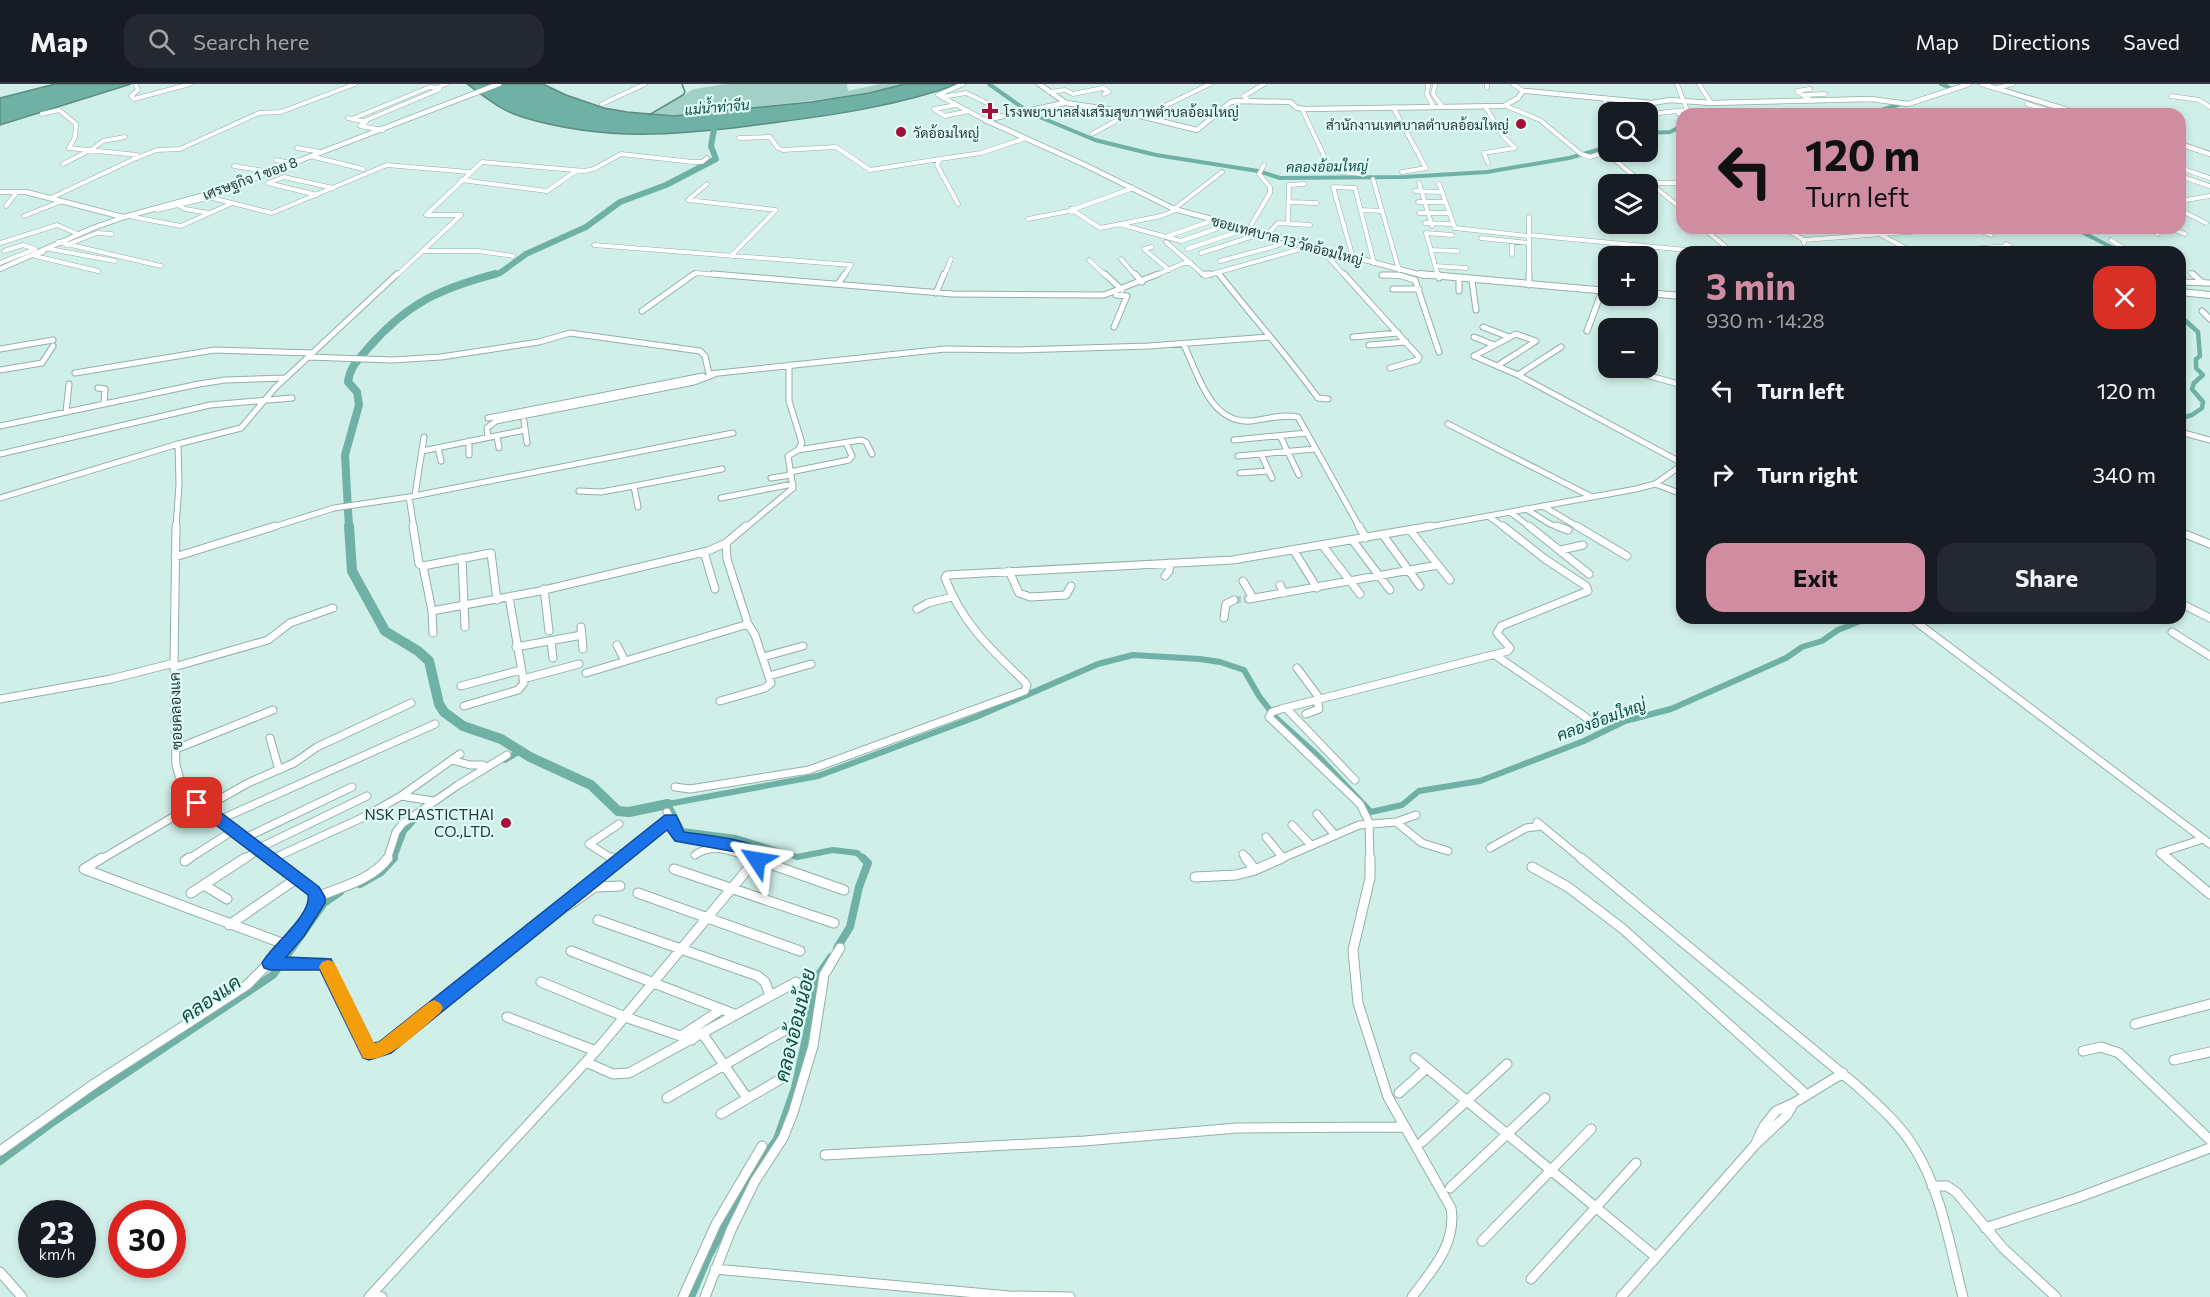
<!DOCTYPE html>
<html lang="en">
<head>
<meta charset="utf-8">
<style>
	body { margin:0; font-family:Commissioner,Sarabun,sans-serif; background:#242831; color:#f1f3f6; height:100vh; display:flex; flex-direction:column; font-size:22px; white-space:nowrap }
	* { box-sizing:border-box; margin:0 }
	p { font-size:20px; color:#9ea1a6 }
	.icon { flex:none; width:33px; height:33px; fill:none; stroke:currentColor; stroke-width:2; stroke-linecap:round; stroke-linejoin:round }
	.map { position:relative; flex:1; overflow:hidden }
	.details { position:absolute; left:1676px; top:162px; width:510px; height:378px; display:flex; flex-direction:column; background:#171b24; border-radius:18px; box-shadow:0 3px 9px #0003 }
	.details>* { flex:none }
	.guide { position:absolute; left:1676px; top:24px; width:510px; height:126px; border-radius:18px; box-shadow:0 3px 9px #0003; background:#d08ca1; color:#111; overflow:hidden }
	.controls { position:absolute; left:1598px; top:18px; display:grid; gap:12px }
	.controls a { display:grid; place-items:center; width:60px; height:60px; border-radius:12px; background:#171b24; box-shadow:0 3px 9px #0003; font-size:30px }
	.speed { position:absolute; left:18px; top:1116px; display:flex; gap:12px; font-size:30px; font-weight:700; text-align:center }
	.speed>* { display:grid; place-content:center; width:78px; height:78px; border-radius:50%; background:#171b24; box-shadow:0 3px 9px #0003; line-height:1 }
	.speed small { font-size:15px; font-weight:400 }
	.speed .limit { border:9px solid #d22; background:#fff; color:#111 }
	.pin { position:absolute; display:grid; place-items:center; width:51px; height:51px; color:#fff; margin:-26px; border-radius:12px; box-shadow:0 3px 9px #0006 }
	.me { position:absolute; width:66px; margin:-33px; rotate:303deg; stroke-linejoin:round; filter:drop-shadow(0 0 4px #0008) }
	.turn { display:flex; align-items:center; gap:21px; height:126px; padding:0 30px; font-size:27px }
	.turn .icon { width:78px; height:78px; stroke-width:2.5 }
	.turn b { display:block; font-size:42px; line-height:51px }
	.round { display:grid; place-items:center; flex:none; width:63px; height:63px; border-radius:18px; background:#242831 }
	.overview { display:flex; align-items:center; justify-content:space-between; height:102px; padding:0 30px }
	h1 { font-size:36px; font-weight:700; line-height:45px; color:#d08ca1 }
	.action { display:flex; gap:12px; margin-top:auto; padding:12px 30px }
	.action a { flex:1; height:69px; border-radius:18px; background:#d08ca1; color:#111; font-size:24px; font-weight:700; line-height:69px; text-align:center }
	.action a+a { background:#242831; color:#f1f3f6 }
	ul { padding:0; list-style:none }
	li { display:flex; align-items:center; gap:18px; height:84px; padding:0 30px }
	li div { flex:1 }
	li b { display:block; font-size:22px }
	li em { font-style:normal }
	header { display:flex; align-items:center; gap:36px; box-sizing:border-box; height:84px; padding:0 30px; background:#171b24; border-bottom:2px solid #363941 }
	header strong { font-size:28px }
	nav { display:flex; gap:33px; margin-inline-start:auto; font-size:21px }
	.search { width:420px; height:54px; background:#242831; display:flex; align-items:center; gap:15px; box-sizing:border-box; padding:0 21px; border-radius:18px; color:#9ea1a6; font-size:22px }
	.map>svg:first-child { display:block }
</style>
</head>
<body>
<header>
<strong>Map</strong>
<div class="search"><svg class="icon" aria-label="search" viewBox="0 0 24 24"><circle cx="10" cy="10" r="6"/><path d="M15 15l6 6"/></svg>Search here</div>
<nav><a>Map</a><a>Directions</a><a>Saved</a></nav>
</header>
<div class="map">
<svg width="2210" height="1213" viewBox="0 0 2210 1213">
	<rect width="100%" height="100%" fill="#d0efe8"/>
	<path fill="#a2d0c6" d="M725 0H847L848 7 880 0H905C861 12 816 16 772 21 732 26 691 36 651 31L694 5Z"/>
	<path fill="#6fb1a5" stroke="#5b8d83" stroke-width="1.5" d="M55 0H131L0 41V14Z
		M467 0H543L566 11 604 24 627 28 674 32 811 18 869 9 905 0H958C900 21 840 30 779 38 689 50 611 60 522 33 500 26 485 13 467 0Z"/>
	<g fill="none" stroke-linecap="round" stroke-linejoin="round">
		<path stroke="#5b8d83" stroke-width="1.5" d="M649 31 683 11 685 8 682 0"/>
		<path stroke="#6fb1a5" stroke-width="4" d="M989 0 1030 29 1095 56 1156 71 1258 87 1280 94 1404 93 1487 88 1569 74 1608 63
			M1941 0 1950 4
			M1868 30 1901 20
			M1647 49 1670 48 1682 42
			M2074 144 2121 168"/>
		<path stroke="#6fb1a5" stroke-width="4.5" d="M2180 232 2198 248 2200 272 2196 275V284L2203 291 2194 299 2192 305 2203 318 2202 324 2192 331 2181 334 2180 339
			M2180 340 2184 348 2180 356"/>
		<path stroke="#6fb1a5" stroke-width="6" d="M505 676 520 667
			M393 776 404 747 416 734
			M865 776 857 769 833 766 797 773 736 754 682 747 668 720 818 692 976 633 1098 580 1133 571 1200 575 1220 578 1244 586 1259 612 1276 634 1317 671 1371 728 1402 721 1419 707 1480 697 1584 657 1625 637 1671 625 1786 574 1802 563 1822 557 1838 546 1868 534"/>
		<path stroke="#6fb1a5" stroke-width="8" d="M360 800 381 788 394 774
			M837 864 850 843 859 803 868 779 863 774
			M0 1077 53 1038 273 891 324 819 340 808
			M691 1213 709 1171 754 1087 777 1055 795 1004 820 889 831 873"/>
		<path stroke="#6fb1a5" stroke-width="6" d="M489 192 500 189 526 170 586 143 620 118 666 101 716 75 711 62 715 40"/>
		<path stroke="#6fb1a5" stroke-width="8" d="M349 444 345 371 359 321 357 308 348 298C350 282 359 275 369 263 408 219 439 205 495 190"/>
		<path stroke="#6fb1a5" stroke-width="10" d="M349 442 352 487 385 547 418 567 429 577 439 620 444 628 463 642 501 655 530 673 591 701 618 727 629 728 668 720"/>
		<path stroke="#afcac4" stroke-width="7" stroke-dasharray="7 3" stroke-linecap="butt" d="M1234 516 1249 515"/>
		<g stroke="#92b0a9" stroke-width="5">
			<path id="minor-far3" d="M963 0 938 11 985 36
				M1428 0 1427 10 1433 22
				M1487 0V4
				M1513 0 1523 7
				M1677 0 1687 26 1677 27 1682 33
				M1699 0 1711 19
				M136 1 138 6 131 12 134 15 190 0
				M1435 1 1433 10 1442 22
				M1997 4 2013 0
				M1810 5 1797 7 1812 17
				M1049 8 1065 6 1073 10 1103 4 1109 8 1104 10
				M1804 11 1825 10
				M2171 12 2199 16 2210 23
				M942 13 966 9 987 19
				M1605 15 1608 44
				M1249 17 1244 12 1264 0
				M602 20 645 0
				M2027 20 2060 30
				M1485 22 1503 52 1515 64 1484 69 1488 79
				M1506 22 1540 36 1581 70 1590 73 1606 68 1642 99H1682
				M1393 23 1426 84 1402 88
				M934 25 945 32 969 27
				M934 25 956 21
				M1302 25 1331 87 1362 90
				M1636 28 1634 23 1652 19
				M42 30 59 26 76 40 75 53 69 64 137 71 132 76 51 114
				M1650 30 1677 27
				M1142 33 1210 0
				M348 34 366 38 360 42 383 46
				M352 35 430 3 436 4
				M364 37 440 5 436 4 446 0
				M1092 50 1130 29
				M739 54 770 53 778 64 783 66 836 63 870 86 940 75
				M297 64 321 68
				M91 66 103 57 125 53
				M310 72 363 85
				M134 75 157 66 180 65 259 29 281 28 355 0
				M276 76 291 79
				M63 80 90 66
				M234 82 271 88
				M2180 84 2210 94
				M2180 92 2210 102
				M1373 95 1399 186
				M461 96 547 107 576 87
				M1419 99 1432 142
				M707 100 688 116 776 126 731 172
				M1439 100 1455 144 1529 152
				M1651 100 1682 125
				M1415 107 1442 108
				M317 111 268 99 284 93 333 104
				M204 112 272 129 387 81 469 88
				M2180 117 2210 112
				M1288 118 1317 119
				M1418 118H1445
				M958 120 937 81 940 75 981 69 1023 55
				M178 121 185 125 209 129
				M6 122 17 108
				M1071 125 1100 144 1161 132 1176 126
				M1174 125 1222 88
				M157 126 207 114
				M1362 126 1381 127
				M2180 126 2206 139
				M1419 129H1450
				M426 131 482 78 585 87 594 85 621 70 693 78H702L707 74
				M24 132 62 117
				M133 133 181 142 230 120
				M1529 133V192
				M1028 135 1069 127 1133 104
				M1288 139 1289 101 1305 100
				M1425 139 1453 140
				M1119 140 1181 157 1230 140
				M1703 144 1732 168
				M1784 144 1804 156V159
				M1872 144 1883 151
				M1974 144 1991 151
				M2018 144 2022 146
				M2035 144 2042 146
				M2063 144 2066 145
				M2149 144 2158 150
				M2169 144 2185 150
				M1248 146 1270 109V103L1259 90 1264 81
				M1267 151 1278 139 1310 141
				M1529 151 1708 168
				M1881 151 1913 168
				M1168 152 1214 136
				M1481 154 1529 159
				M1804 156 1960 144
				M2111 156 2129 168
				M1512 157V170
				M58 158 161 182
				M1166 158 1205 192
				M0 159 57 141 78 150
				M2006 160 2019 168
				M66 161 97 149 112 150
				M594 161 851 181 844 192
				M1152 163 1144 165 1169 186
				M50 165 115 177
				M1187 165 1246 145
				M1321 165 1345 192
				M1431 166 1458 167
				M4 167 23 161 35 165
				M424 167H478L513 172
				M43 168 35 172 98 187
				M1926 168 2010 162
				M1201 169 1263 149
				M1353 174 1333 103 1355 104 1374 179
				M1121 175 1136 192
				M1089 176 1106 192
				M1220 177 1276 162 1289 156
				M0 179 35 165
				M1436 182 1466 184
				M1218 189 1220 192
				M2191 189 2194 192
				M1382 191 1401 192
				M396 192 461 131H426
				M692 192 696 189 731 192
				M944 192 951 175
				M1154 192 1184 179H1191
				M1205 192 1311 162
				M1438 192 1426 149 1452 151"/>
		</g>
		<g stroke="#92b0a9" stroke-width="7">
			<path id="minor-far2" d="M713 190 953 210 1104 211 1158 190
				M1105 190 1122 206
				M1135 190 1142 198
				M1203 190H1211
				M1219 190C1252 232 1287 271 1318 314L1328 315
				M1344 190 1419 273 1418 276 1390 284
				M1438 190 1439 194
				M1529 190V201
				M2193 190 2203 199
				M1382 191H1398L1415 196 1439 268
				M1603 192 1608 193
				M1459 196V207
				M1472 197 1476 226
				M2180 198 2210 199
				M838 200 845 190
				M1393 205H1419
				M936 209 944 190
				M642 227 694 190
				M2202 227 2210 235
				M1114 243 1127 212 1116 211
				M1483 243 1509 253
				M1587 247 1602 207
				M1353 253 1398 249
				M1474 253 1494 261
				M1184 261C1198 290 1210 340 1251 337 1267 335 1282 330 1298 333L1360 444
				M1369 261 1406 258
				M0 265 53 256
				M1474 272 1518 291 1682 379
				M1474 272 1516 250 1536 257 1497 282
				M308 273 392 276 441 273 539 258 570 249 700 267 705 272 709 290 945 265 1018 266 1149 262 1269 253
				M1621 284 1682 301
				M0 286 42 279 53 262
				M75 289 214 266 312 269
				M1518 291 1561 263
				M98 304 105 305 104 320
				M66 328 69 300
				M488 334 703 292
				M524 337 527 359
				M1448 340 1592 413
				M0 342 199 300 225 296 285 294
				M2180 348 2210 356
				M497 352 499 364
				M1280 352 1299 391
				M488 353 487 344 496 337 694 298 713 291
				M1234 356 1307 349
				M469 357V371
				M438 364 441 377
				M798 366 861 356 866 358 872 370
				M422 367 525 346
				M0 370 210 321 292 314
				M1261 370 1272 394
				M1238 372 1315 365
				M790 388 849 376 852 372 847 361
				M1240 389 1269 387
				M771 394 791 391
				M1655 400 1682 410
				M579 407 601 408 634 402
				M415 411 424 353
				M409 413 414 444
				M0 414 178 360 241 344 275 304 397 190
				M721 414 793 400
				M1543 422 1580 444
				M638 423 634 402 722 385
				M1526 425 1550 440 1561 444
				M1510 428 1531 444
				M1488 432 1505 444
				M176 444 179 400 178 360
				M270 444 334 424 409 413 733 349
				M745 444 793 404 788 372 798 366 802 359 789 317V281
				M1423 444 1636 405 1655 400 1682 381"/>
		</g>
		<g stroke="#92b0a9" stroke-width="9">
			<path id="minor-far1" d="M176 442 174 579 176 681C179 695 184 706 194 716L273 776
				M413 442 419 480 423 482 432 527 433 549
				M1359 442 1366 454
				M1529 442 1589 490
				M1557 442 1568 446
				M1577 442 1627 472
				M1410 446 1450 496
				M2180 448 2210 460
				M1383 451 1420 502
				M1353 457 1390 506
				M1323 462 1360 510
				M1561 466 1583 461
				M1294 467 1317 504
				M704 468 715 505
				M175 473 275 442
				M462 474 465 543
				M423 482 491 469 497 516
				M1009 487 1019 509 1030 513 1066 511 1071 502
				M1165 492 1169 487 1170 479
				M1243 497 1253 514
				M1280 501 1284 509
				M544 505 549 547
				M1249 515 1438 481
				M2180 519 2210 534
				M917 525 928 519 952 513
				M432 527 540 507 708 467 726 459 746 442
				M1224 534 1226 520 1234 516
				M1911 534 2210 760
				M581 543 583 565
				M2172 548 2210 572
				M551 557 553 574
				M617 561 625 577
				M516 563 582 551
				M1495 571 1587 634
				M763 573 803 562
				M174 583 268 556 290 539 333 524
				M1297 584 1320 615
				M586 589 748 540 727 475 726 459
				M769 592 811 580
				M523 595 579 580
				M461 602 521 586
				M0 615 111 595 174 579
				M720 617 765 604 771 599 755 551 748 540
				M464 622 518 606 524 599 509 513
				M1286 624 1355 696
				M1306 630 1319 625 1317 616
				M270 654 279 686
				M176 665 273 626
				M452 676 470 681H483
				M675 703 690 705 809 686 1025 607 1027 601 1023 596C990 565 961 537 945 494L947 491 1233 476 1431 442
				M401 712 433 717
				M204 724 248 699 294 679 317 663 411 619
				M667 728 676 750 680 753 751 765 758 770 756 776
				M1317 730 1335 751
				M219 736 435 640
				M1396 738 1422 759 1448 767
				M1537 738 1583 776
				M1292 741 1311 761
				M1266 753 1283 774
				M245 754 352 703
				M259 764 367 712
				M1490 764 1526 744 1542 742
				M2160 769 2168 776
				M2160 769 2203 755
				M1243 770 1247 776
				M695 771C715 757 736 769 757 776
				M272 775 366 732 401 712 460 670
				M100 776 197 719
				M187 776 234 746
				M243 776 260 765
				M387 776 396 748 402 740 458 701 507 671
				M614 776 589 760 619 740
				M619 776 670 735
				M1278 776 1359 741 1396 738 1416 731
				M1370 776 1369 738 1360 720 1269 633 1272 628 1281 625 1508 567 1510 564 1497 549 1501 542 1588 507 1586 502 1545 475 1503 442"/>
		</g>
		<g stroke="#92b0a9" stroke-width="11">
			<path id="minor" d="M612 774 616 777
				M753 774 844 806
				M1246 774 1255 786 1282 774
				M1370 774V794L1353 866 1358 919 1388 1013 1451 1124C1457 1160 1432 1186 1412 1213
				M1581 774 1856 1001C1877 1020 1900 1040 1915 1065 1942 1109 1950 1164 1963 1213
				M2167 774 2210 810
				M185 777 189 774
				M1532 783 1568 803 1623 845 1807 1011
				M84 785 287 861
				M84 785 102 774
				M674 785 834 839
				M1195 793 1236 791 1255 786
				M204 801 227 815
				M191 809 245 774
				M638 809 800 867
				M317 813C341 803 372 796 388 774
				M560 823 569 821 595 803 620 802
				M598 836 758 892 765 898 770 911
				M229 841 296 795
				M571 867 734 930
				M270 880 325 879 366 966 373 969 379 967 621 774
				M541 898 625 933 692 956
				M507 933 596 967
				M2135 940 2210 920
				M702 949 747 1014
				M681 952 722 925
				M2083 967 2101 963 2119 969 2210 1056
				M1415 974 1656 1173
				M2174 976 2210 968
				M586 978 613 990 629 989 796 898
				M1399 1009 1427 984
				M667 1014 792 942
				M721 1030 784 993
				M1422 1058 1507 980
				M1755 1061 1764 1042 1776 1027 1794 1019 1843 989
				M0 1067 94 1000 247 901 287 861 317 819 314 807 271 774
				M825 1071 1084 1057 1237 1044 1403 1043
				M1932 1102H1947L1956 1108 2003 1164 2056 1213
				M1450 1104 1545 1014
				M1985 1144 2077 1114 2210 1064
				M1482 1157 1591 1045
				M715 1185 1009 1212 1070 1213
				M0 1188 22 1213
				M1531 1195 1636 1079
				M371 1211 382 1213
				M369 1213 596 967 757 774
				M683 1213 716 1140 762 1062
				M705 1213 731 1146 755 1097 783 1054 793 1029 813 962 824 891 840 864
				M1621 1213 1755 1061 1787 1031 1794 1019"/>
		</g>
		<g stroke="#92b0a9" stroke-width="6">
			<path id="tertiary-far1" d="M1039 0 1066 19 1120 27 1197 46 1231 18 1237 17 1290 18 1297 24 1306 25 1504 22 1518 14 1523 7H1527L1652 19 1670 16 1711 19 1871 15 1908 20 1969 0
				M1982 0 2081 30
				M985 36 1083 80 1174 125 1425 192
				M985 36 1064 19
				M2180 60 2210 70
				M0 108H26L123 133
				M0 185 93 144 124 133 223 106 499 0"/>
		</g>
		<g stroke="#92b0a9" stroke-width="8">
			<path id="tertiary" d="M1420 190 1608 207
				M2180 208 2210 211
				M1647 209 1682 212"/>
		</g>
		<use href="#minor-far3" stroke="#fff" stroke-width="4"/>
		<use href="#minor-far2" stroke="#fff" stroke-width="5"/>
		<use href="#minor-far1" stroke="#fff" stroke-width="7"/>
		<use href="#minor" stroke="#fff" stroke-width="9"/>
		<use href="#tertiary-far1" stroke="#fff" stroke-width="4.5"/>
		<use href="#tertiary" stroke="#fff" stroke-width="6"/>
	</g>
	<path fill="#1a73e8" stroke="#114b97" stroke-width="1.5" d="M197 714 203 715 319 803 325 813V819L304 852 286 873 331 875 373 959 379 958 665 731H676L684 748C702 751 757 755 766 770L762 780H751L747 770 675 757 667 746 391 969 369 976 363 974 320 886H270L264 884 262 879C271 862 312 831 308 811L192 723 190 719 192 715Z"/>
	<path fill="#f59e0b" d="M328 876 334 878 374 959 379 958 428 919 434 916 440 919 443 924 440 929C423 943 386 982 363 974L319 883 322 878Z"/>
	<g fill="#a70e39" stroke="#ddfcf5" stroke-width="2">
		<path d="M987 18h6v6h6v6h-6v6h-6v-6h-6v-6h6z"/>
		<circle cx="1521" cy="40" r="6"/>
		<circle cx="901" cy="48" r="6"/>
		<circle cx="506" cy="739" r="6"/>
	</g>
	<g text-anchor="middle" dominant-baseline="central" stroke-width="4.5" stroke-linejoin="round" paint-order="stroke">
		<g font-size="14" font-style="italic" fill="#124c44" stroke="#ddfcf5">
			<text transform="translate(717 23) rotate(-5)">แม่น้ำท่าจีน</text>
			<text transform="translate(1327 82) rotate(-1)">คลองอ้อมใหญ่</text>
		</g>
		<g font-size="14" fill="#2c3835" stroke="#ddfcf5" text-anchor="start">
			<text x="1004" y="27">โรงพยาบาลส่งเสริมสุขภาพตำบลอ้อมใหญ่</text>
			<text x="1509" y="40" text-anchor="end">สำนักงานเทศบาลตำบลอ้อมใหญ่</text>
			<text x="913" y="48">วัดอ้อมใหญ่</text>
		</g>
		<g font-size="14" fill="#2c3835" stroke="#ddfcf5">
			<text transform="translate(250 94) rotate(-20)">เศรษฐกิจ 1 ซอย 8</text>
			<text transform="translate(1287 156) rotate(15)">ซอยเทศบาล 13 วัดอ้อมใหญ่</text>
		</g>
		<g font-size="15" fill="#2c3835" stroke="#ddfcf5">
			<text transform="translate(175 627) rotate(-92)">ซอยคลองแค</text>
		</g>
		<g font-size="15" fill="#2c3835" stroke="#ddfcf5" text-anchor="end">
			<text x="494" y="730">NSK PLASTICTHAI<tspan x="494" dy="17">CO.,LTD.</tspan></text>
		</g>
		<g font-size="16" font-style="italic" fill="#124c44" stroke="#ddfcf5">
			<text transform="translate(1601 635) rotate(-20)">คลองอ้อมใหญ่</text>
		</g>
		<g font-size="20" font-style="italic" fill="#124c44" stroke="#ddfcf5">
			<text transform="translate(210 914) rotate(-34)">คลองแค</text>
			<text transform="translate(794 941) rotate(-76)">คลองอ้อมน้อย</text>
		</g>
	</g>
</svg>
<div class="controls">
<a><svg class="icon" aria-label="search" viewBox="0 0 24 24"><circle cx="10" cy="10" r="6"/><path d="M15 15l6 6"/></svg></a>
<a><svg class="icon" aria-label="layers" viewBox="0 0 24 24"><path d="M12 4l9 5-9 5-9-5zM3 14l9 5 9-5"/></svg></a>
<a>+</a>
<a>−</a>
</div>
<div class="speed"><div>23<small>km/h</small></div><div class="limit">30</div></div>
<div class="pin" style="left:197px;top:719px;background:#d93025"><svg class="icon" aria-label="arrive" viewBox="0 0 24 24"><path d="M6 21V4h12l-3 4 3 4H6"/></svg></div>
<svg class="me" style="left:757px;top:776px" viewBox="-20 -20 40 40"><path d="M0-17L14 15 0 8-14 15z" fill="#1a73e8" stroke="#fff" stroke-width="4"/></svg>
<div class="guide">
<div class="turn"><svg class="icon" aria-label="left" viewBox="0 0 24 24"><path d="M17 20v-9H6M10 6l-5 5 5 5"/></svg><div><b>120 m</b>Turn left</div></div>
</div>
<section class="details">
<div class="overview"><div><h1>3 min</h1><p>930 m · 14:28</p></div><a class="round" style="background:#d93025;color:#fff"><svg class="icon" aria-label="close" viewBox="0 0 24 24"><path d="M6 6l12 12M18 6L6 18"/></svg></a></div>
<ul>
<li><svg class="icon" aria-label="left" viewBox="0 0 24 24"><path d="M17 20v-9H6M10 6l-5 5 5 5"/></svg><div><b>Turn left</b></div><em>120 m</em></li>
<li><svg class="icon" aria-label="right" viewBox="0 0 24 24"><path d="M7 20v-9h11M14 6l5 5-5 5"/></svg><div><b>Turn right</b></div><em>340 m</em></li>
</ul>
<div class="action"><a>Exit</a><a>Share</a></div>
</section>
</div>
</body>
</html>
